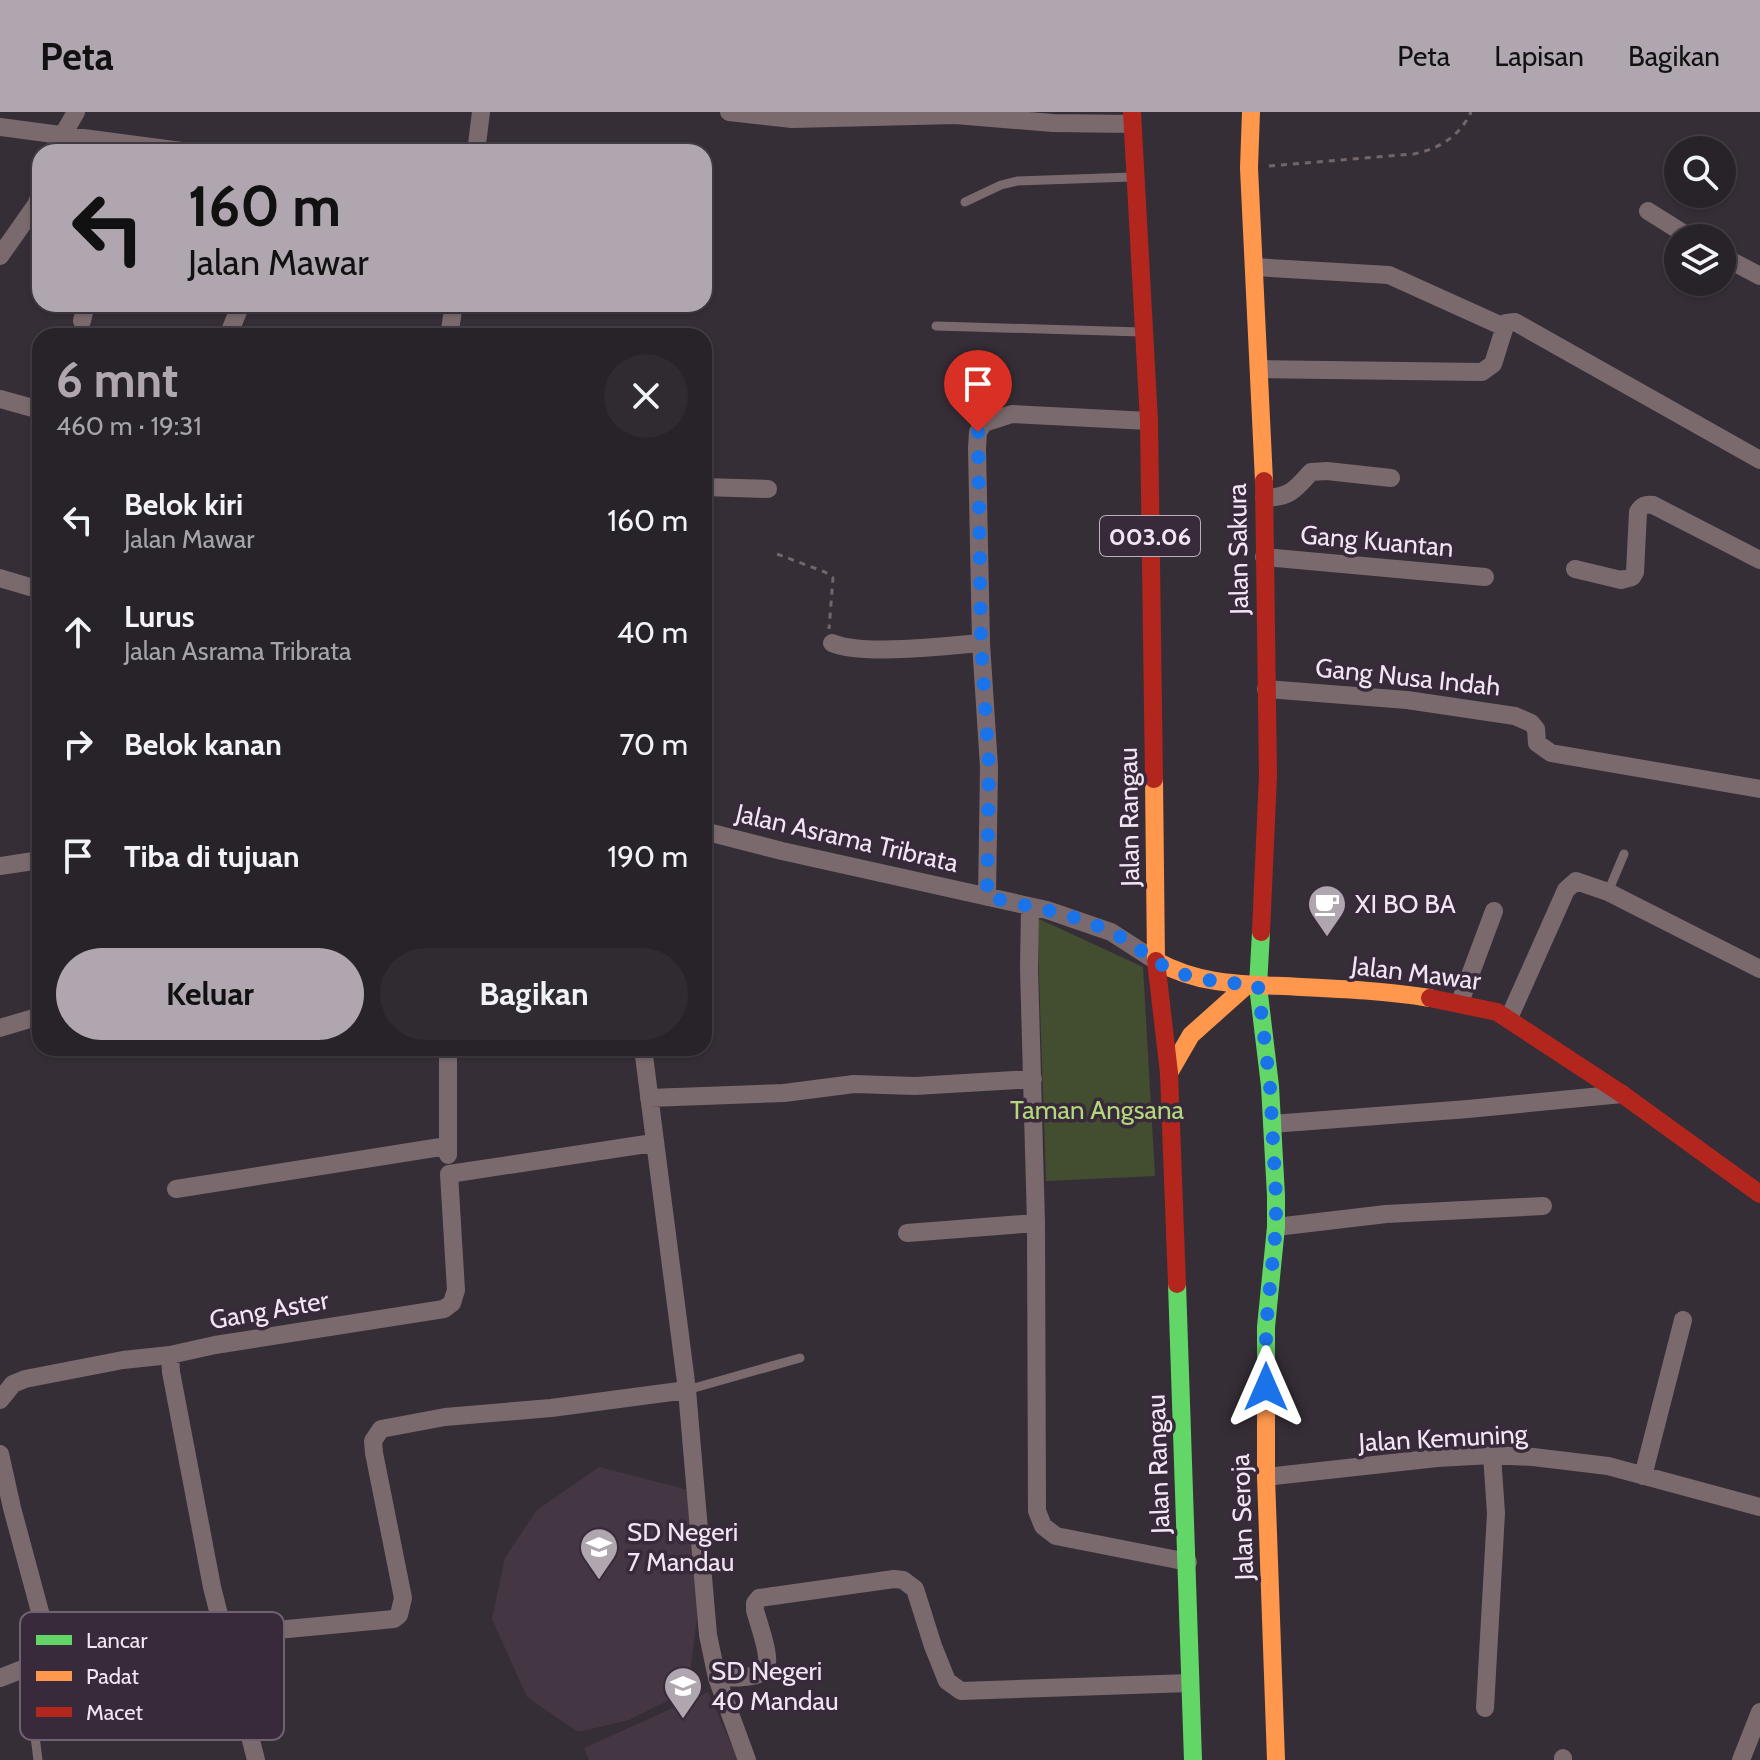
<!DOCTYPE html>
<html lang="id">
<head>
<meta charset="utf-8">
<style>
	body { margin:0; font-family:Cabin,sans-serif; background:#302a31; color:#f1f3f6; height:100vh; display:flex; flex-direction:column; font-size:30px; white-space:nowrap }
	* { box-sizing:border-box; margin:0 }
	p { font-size:26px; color:#a5a4a8 }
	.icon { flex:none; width:44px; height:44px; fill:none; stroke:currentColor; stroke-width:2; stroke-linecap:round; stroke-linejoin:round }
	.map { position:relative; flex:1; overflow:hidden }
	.sheet { position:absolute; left:32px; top:216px; width:680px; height:728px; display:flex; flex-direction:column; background:#282229; border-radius:24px; box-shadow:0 2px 6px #0004,0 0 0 2px #443f46 }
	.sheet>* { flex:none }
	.guide { position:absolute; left:32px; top:32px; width:680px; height:168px; border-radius:24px; box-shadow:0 2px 6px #0004,0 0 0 2px #443f46; background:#afa6b0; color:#111; overflow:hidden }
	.buttons { position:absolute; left:1664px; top:24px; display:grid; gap:16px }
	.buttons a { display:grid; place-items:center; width:72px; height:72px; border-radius:50%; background:#282229; box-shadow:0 2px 6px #0004,0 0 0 2px #443f46; font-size:40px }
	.pin { position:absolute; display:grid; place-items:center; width:68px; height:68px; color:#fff; margin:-82px -34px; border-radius:50% 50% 50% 0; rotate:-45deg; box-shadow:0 0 8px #0007 }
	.pin .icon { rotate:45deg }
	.me { position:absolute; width:88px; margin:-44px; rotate:0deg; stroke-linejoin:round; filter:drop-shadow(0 0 6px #0008) }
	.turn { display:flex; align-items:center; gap:28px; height:168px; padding:0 24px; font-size:36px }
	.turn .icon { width:104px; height:104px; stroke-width:2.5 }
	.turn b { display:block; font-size:56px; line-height:68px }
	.round { display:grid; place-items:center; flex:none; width:84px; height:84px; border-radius:42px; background:#302a31 }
	.headline { display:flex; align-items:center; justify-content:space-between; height:136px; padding:0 24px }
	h1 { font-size:48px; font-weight:700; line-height:60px; color:#afa6b0 }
	.primary-button { display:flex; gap:16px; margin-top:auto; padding:16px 24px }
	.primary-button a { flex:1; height:92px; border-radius:48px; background:#afa6b0; color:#111; font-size:32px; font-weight:700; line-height:92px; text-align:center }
	.primary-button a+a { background:#302a31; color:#f1f3f6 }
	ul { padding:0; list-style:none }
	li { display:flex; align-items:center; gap:24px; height:112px; padding:0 24px }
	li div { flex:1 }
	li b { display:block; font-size:30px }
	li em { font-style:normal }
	header { display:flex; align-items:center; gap:48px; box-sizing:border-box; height:112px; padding:0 40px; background:#afa6b0; color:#111 }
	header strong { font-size:38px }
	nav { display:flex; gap:44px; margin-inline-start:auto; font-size:28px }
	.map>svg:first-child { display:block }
</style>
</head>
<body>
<header>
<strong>Peta</strong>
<nav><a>Peta</a><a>Lapisan</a><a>Bagikan</a></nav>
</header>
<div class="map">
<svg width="1760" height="1648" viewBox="0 0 1760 1648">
	<rect width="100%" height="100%" fill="#362e37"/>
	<path fill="#443642" d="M599 1355 689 1378 699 1488 691 1554 699 1573 629 1608 578 1620 527 1585 492 1507 505 1446 537 1398Z
		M708 1580 738 1648H589L584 1636Z"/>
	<path fill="#434e30" d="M1037 806 1143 855 1155 1064 1046 1069Z"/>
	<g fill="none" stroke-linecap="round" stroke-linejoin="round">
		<path stroke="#72666b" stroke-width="3" stroke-dasharray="6 6" stroke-linecap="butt" d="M1269 54 1414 42C1440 36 1459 25 1471 0
			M777 442 825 460 833 466 829 517"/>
		<path stroke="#7a6a6e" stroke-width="9" d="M965 90 1001 73 1017 69 1132 65
			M936 214 1141 220
			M1608 780 1624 742
			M687 1278 800 1246
			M26 1554 38 1648"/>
		<path stroke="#7a6a6e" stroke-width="18" d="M729 0 792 7 955 3 1053 11 1132 12
			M0 15 189 40
			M53 40 76 0
			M476 40 481 0
			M1648 99 1691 126
			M0 144 36 93 40 83
			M1722 144 1760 164
			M1254 155 1389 163 1504 215
			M82 209 86 192
			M228 224 241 192
			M449 224 454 192
			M1259 257 1482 260 1493 252 1506 211 1515 210 1760 348
			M0 287 40 298
			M704 375 768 377
			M1264 386C1290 385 1294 379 1311 360L1327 359 1391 366
			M1264 445 1485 465
			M1575 457 1621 468 1632 465 1635 460 1638 400C1642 393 1646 392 1653 393L1760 448
			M0 466 40 478
			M832 531C862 544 946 534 981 531L989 655 987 785
			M981 531 977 336 978 320 984 311 1012 302 1149 309
			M704 545V563
			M1266 577 1407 588 1515 604 1531 611 1536 617 1537 631 1551 641 1760 677
			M704 719 782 739 1047 798 1111 820 1156 849
			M0 754 40 748
			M1030 795 1029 856 1036 1111 1037 1399 1043 1414 1056 1424 1188 1450
			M1460 890 1494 799
			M1509 906 1566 778 1576 769 1608 780 1760 857
			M0 916 40 904
			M643 936 687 1278 708 1523 717 1566 747 1648
			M649 986 784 981 854 972 915 974 1033 967
			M1272 1012 1468 997 1622 982
			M448 1043V936
			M176 1077 447 1034
			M1276 1115 1386 1102 1543 1094
			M907 1121 1036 1111
			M0 1288 13 1272 25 1267 123 1248 170 1243
			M0 1342 12 1396 53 1548
			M1643 1364 1683 1208
			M1266 1365 1437 1346 1492 1343 1533 1345 1608 1354 1760 1395
			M0 1566 41 1550 223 1523 394 1507 399 1503 403 1486 374 1341 373 1329 381 1317 445 1305 551 1296 687 1278
			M717 1566C729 1565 752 1567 763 1560 775 1553 758 1511 755 1498V1491L759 1486 894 1467 903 1468 915 1477 933 1534 947 1569 961 1579 1190 1571
			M1485 1596 1496 1401 1492 1343
			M256 1648 212 1475 171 1260 170 1243 215 1233 444 1197 452 1191 456 1178 449 1062 653 1031
			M1563 1648V1646
			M1741 1648 1760 1600"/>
		<path stroke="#63d668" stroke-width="18" d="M1261 820 1258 874 1270 974 1276 1084V1115L1266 1215V1269
			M1177 1172 1193 1648"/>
		<path stroke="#ff974d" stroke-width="18" d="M1251 0 1249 56 1264 369
			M1154 667 1156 849C1204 875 1247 872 1301 875 1344 877 1387 879 1430 886
			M1169 961 1191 923 1247 873
			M1266 1269V1365L1276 1648"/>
		<path stroke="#b3261e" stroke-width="18" d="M1132 0 1149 309 1154 667
			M1261 820 1268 664 1264 369
			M1156 849 1169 961 1177 1172
			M1430 886 1497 900 1622 982 1760 1082"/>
	</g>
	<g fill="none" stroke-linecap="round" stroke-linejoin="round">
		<path stroke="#1a73e8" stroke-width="14" stroke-dasharray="0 25.2" d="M978 320 981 531 989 655 987 785C1027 794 1075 802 1111 820 1133 830 1151 849 1174 859 1202 870 1229 870 1258 874L1270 974 1276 1084V1115L1266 1215V1275"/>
	</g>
	<defs>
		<g id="cafe-pin" transform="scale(2)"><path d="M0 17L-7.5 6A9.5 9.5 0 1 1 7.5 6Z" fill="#afa6b0" stroke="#392a3b"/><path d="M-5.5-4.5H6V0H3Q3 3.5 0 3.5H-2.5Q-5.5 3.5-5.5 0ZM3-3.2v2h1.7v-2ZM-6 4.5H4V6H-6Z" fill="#fff"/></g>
		<g id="school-pin" transform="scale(2)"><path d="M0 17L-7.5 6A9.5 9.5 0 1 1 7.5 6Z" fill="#afa6b0" stroke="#392a3b"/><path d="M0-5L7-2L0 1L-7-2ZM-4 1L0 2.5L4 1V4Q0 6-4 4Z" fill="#fff"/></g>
	</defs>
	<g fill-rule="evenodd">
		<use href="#cafe-pin" x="1327" y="792"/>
		<use href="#school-pin" x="599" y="1435"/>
		<use href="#school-pin" x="683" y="1574"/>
	</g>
	<g text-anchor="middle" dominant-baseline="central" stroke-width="7" stroke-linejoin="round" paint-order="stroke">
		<rect fill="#392a3b" stroke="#b9aeba" stroke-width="2" x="1100" y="404" width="100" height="40" rx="6"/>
		<g font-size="24" font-weight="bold" fill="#f0e6f1">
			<text x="1150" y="424">003.06</text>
		</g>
		<g font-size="26" fill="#f0e6f1" stroke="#392a3b">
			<text transform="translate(1377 429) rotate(5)">Gang Kuantan</text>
			<text transform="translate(1238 437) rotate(-91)">Jalan Sakura</text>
			<text transform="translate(1408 565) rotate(6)">Gang Nusa Indah</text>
			<text transform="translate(1129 705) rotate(-91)">Jalan Rangau</text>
			<text transform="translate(847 726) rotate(13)">Jalan Asrama Tribrata</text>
			<text transform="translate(1416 861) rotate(7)">Jalan Mawar</text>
			<text transform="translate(269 1198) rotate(-10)">Gang Aster</text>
			<text transform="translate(1443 1326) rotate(-3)">Jalan Kemuning</text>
			<text transform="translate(1158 1352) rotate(-92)">Jalan Rangau</text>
			<text transform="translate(1242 1405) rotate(-92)">Jalan Seroja</text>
		</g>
		<g font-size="26" fill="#f0e6f1" stroke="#392a3b" text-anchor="start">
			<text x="1355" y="792">XI BO BA</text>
			<text x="627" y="1420">SD Negeri<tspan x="627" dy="30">7 Mandau</tspan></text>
			<text x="711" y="1559">SD Negeri<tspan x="711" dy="30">40 Mandau</tspan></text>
		</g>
		<g font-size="26" fill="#b3d77b" stroke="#392a3b">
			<text x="1097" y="998">Taman Angsana</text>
		</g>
	</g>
	<rect x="20" y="1500" width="264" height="128" rx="12" fill="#392a3b" stroke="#706272" stroke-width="2"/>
	<rect x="36" y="1523" width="36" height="10" fill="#63d668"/>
	<rect x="36" y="1559" width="36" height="10" fill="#ff974d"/>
	<rect x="36" y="1595" width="36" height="10" fill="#b3261e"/>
	<g font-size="22" fill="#f0e6f1">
		<text x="86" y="1536">Lancar</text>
		<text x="86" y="1572">Padat</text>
		<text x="86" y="1608">Macet</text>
	</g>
</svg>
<div class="buttons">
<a><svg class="icon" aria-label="search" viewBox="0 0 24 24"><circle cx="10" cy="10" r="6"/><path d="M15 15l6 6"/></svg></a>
<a><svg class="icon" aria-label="layers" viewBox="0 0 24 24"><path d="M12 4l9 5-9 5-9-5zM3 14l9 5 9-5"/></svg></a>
</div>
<div class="pin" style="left:978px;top:320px;background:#d93025"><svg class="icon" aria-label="arrive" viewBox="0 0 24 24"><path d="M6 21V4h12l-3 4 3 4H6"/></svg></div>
<svg class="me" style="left:1266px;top:1275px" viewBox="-20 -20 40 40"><path d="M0-17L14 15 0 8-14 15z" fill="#1a73e8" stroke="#fff" stroke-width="4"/></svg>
<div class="guide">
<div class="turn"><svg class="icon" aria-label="left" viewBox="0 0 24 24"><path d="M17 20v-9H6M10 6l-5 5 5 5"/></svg><div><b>160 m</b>Jalan Mawar</div></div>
</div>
<section class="sheet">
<div class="headline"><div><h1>6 mnt</h1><p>460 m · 19:31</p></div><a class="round"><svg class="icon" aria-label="close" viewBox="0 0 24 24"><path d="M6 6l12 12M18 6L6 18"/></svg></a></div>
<ul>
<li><svg class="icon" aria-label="left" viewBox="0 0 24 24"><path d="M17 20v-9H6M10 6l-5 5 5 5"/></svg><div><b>Belok kiri</b><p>Jalan Mawar</p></div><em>160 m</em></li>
<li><svg class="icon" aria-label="ahead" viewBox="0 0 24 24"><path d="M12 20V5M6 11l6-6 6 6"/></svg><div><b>Lurus</b><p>Jalan Asrama Tribrata</p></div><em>40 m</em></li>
<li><svg class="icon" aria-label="right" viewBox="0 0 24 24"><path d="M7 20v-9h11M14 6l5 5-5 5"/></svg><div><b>Belok kanan</b></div><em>70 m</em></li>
<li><svg class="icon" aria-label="arrive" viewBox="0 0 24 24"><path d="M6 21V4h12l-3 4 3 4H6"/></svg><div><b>Tiba di tujuan</b></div><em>190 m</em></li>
</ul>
<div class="primary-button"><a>Keluar</a><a>Bagikan</a></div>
</section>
</div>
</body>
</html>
